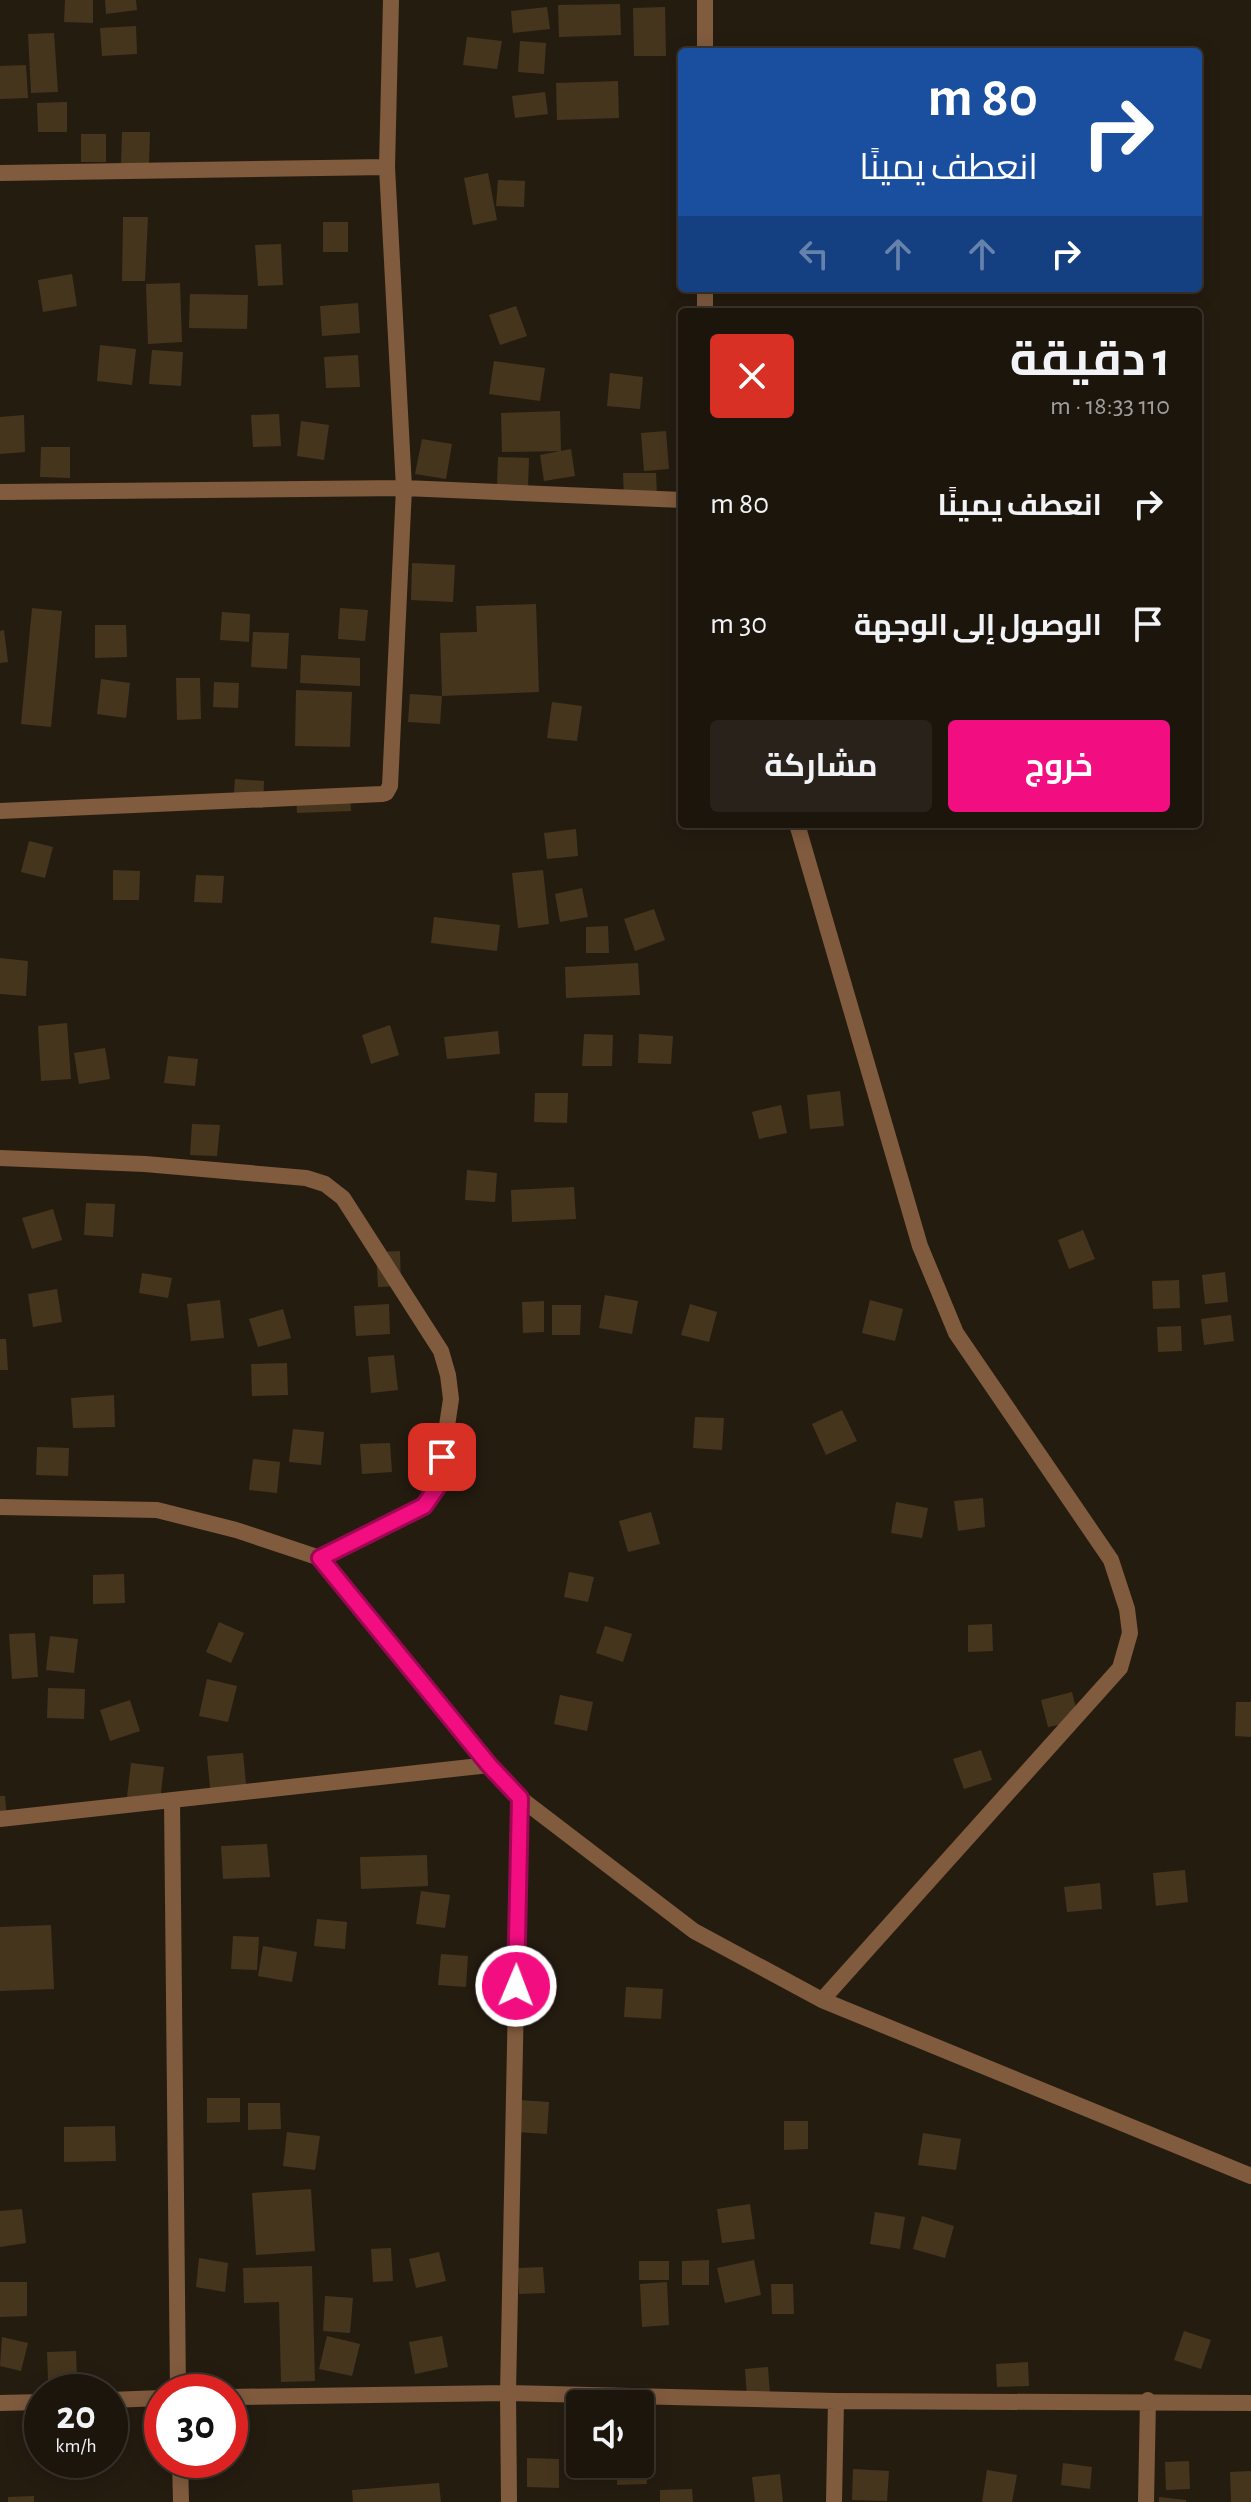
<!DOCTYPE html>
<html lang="ar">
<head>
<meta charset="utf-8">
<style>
	body { margin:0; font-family:"Alegreya Sans",Cairo,sans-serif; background:#29221a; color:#f1f3f6; direction:rtl; height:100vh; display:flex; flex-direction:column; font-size:30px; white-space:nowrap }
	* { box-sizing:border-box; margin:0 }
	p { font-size:26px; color:#a09f9d }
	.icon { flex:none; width:44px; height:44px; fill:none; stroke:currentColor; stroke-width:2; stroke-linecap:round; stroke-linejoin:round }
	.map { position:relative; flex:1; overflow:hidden; direction:ltr }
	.sheet { position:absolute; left:678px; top:308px; width:524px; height:520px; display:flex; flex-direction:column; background:#1c150c; border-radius:8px; box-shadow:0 4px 20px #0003,0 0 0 2px #3a342d; direction:rtl }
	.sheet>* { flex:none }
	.hud { position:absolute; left:678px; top:48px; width:524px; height:244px; border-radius:8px; box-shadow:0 4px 20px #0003,0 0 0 2px #3a342d; direction:rtl; background:#1a4fa0; color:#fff; overflow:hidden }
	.buttons { position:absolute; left:566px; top:2390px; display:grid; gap:16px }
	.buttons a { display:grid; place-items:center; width:88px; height:88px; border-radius:8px; background:#1c150c; box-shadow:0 4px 20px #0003,0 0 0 2px #3a342d; font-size:40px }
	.speed { position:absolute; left:24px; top:2374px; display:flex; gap:16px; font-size:40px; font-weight:700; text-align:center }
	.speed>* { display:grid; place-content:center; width:104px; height:104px; border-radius:50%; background:#1c150c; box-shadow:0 4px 20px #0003,0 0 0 2px #3a342d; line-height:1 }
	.speed small { font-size:20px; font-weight:400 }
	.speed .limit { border:12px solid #d22; background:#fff; color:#111 }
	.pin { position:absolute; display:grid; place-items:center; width:68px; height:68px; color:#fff; margin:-34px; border-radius:16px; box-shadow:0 4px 12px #0006 }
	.me { position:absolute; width:88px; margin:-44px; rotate:1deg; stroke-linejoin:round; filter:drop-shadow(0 0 6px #0008) }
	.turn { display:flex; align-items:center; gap:28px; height:168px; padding:0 32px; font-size:36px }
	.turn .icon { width:104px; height:104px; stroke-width:2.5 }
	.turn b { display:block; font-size:56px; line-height:68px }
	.lanes { display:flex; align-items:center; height:76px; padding:0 32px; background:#0003; justify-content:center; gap:40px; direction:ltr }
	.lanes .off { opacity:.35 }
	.round { display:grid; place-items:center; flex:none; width:84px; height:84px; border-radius:8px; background:#29221a }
	.summary { display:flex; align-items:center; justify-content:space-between; height:136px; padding:0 32px }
	h1 { font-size:48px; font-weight:700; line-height:60px }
	.button { display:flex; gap:16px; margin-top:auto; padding:16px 32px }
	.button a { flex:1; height:92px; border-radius:8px; background:#f20d80; color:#fff; font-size:32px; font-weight:700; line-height:92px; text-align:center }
	.button a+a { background:#29221a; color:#f1f3f6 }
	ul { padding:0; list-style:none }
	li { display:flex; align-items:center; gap:24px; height:120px; padding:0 32px }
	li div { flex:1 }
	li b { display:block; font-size:30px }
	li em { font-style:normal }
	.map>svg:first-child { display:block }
</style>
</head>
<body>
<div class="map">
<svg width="1251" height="2502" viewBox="0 0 1251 2502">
	<rect width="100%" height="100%" fill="#251c10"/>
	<path fill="#45351d" d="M65 0H93V23L64 22Z
		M105 0H136L137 10 106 14Z
		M620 4 621 35 559 37 558 5Z
		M547 7 550 29 513 33 511 11Z
		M665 7 666 56H634L633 8Z
		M136 26 137 54 102 56 100 28Z
		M54 33 58 92 31 93 28 34Z
		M467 37 502 41 497 69 463 65Z
		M520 41 546 43 544 74 518 72Z
		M26 65 28 98 0 99V66Z
		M618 81 619 118 557 120 556 83Z
		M545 92 548 114 515 118 512 96Z
		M67 102V132H38L37 103Z
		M122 132H150L149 164H121Z
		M81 134H106V162H81Z
		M488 173 497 220 473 225 464 178Z
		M498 180 525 181 524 207 496 206Z
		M123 217H148L145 281H122Z
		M323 222H348V252H323Z
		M281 244 283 285 258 286 255 245Z
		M72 274 77 306 43 312 38 280Z
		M180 283 182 342 148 344 146 284Z
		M190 294 248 295 247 329 189 328Z
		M358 303 360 333 322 336 320 306Z
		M516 306 527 336 500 345 489 315Z
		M100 345 136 349 132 385 97 381Z
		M152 350 183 352 181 386 149 384Z
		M358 355 360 387 326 388 324 357Z
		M494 361 545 368 540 401 489 394Z
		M610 373 643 377 640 409 607 406Z
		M560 411 561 451 502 452 501 413Z
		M279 414 281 446 253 447 251 415Z
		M24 415 25 452 0 454V417Z
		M301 421 329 425 324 460 297 456Z
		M666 431 669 469 644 471 641 433Z
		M422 439 452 444 446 479 415 474Z
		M41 447H70V478L40 477Z
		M571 449 575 476 544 481 540 455Z
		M498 457 529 458 528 487 497 486Z
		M623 473H656L657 498 624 499Z
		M412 563 455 565 453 602 411 600Z
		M536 604 539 692 442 696 440 633 477 632 476 606Z
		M32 608 62 611 51 727 21 724Z
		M340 608 368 610 365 641 338 639Z
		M222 612 250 614 249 642 220 640Z
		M95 625H126L127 657 95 658Z
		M4 630 8 662 0 663V631Z
		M253 632 289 633 287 669 251 667Z
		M301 655 360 658V686L300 683Z
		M176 678H200L201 719 177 720Z
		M101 679 130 683 126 718 97 714Z
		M214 682 239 683 238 708 213 707Z
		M296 690 352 692 350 747 295 746Z
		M410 694 442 696 440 724 408 722Z
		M552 702 582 706 577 741 547 738Z
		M235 779 264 781 263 808 233 805Z
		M350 789 351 811 297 813 296 790Z
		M576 829 578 856 547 859 544 833Z
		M29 841 53 847 45 878 21 872Z
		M113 870 140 871 139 900H113Z
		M543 870 549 924 518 928 512 873Z
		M196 875 224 876 222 903 194 902Z
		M582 888 588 917 560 922 555 894Z
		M654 909 665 940 635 951 624 919Z
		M434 917 500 925 497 951 431 943Z
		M608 926 609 953H586V927Z
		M0 958 28 961 26 996 0 994Z
		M638 963 640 995 566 998 565 967Z
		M67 1023 71 1079 41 1081 38 1026Z
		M390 1025 399 1055 371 1064 362 1035Z
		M498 1031 500 1054 447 1059 444 1037Z
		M584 1034 613 1035 612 1066H582Z
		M639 1034 673 1036 671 1064 638 1063Z
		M105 1048 110 1079 79 1084 74 1053Z
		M168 1056 198 1059 195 1086 164 1083Z
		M840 1091 844 1126 810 1129 807 1095Z
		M535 1093H568L567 1123 534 1122Z
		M781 1105 787 1133 759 1139 752 1112Z
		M192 1124 220 1125 217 1156 190 1155Z
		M467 1170 497 1173 495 1202 465 1200Z
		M574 1187 576 1219 512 1222 511 1190Z
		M86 1203 115 1204 113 1237 84 1235Z
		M53 1209 62 1240 32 1249 22 1218Z
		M1083 1230 1095 1259 1069 1269 1058 1240Z
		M400 1251 401 1286 378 1287 376 1252Z
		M1225 1272 1228 1302 1205 1304 1202 1275Z
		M142 1273 172 1278 168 1298 139 1293Z
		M1179 1280 1180 1308 1153 1309 1152 1281Z
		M57 1289 62 1322 33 1327 28 1294Z
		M605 1295 638 1301 632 1334 599 1328Z
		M220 1300 224 1338 191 1341 187 1304Z
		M870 1300 903 1309 895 1341 862 1333Z
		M544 1301V1332L523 1333 522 1302Z
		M389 1304 390 1334 356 1336 354 1306Z
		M690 1304 717 1312 709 1342 681 1335Z
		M552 1305H581L580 1335H552Z
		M283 1309 291 1338 258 1347 249 1319Z
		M1231 1315 1234 1341 1204 1345 1201 1319Z
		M1181 1326 1182 1351 1158 1352 1157 1327Z
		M0 1339H6L8 1370H0Z
		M394 1355 398 1390 371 1393 368 1357Z
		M287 1363 288 1395 252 1396 251 1364Z
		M114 1395 115 1427 73 1428 71 1398Z
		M842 1410 857 1441 826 1455 812 1424Z
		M695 1417 724 1418 722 1450 693 1448Z
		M293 1429 324 1432 321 1465 289 1462Z
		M390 1443 392 1472 362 1474 360 1444Z
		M37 1447 69 1448 68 1476 36 1475Z
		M253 1459 280 1462 277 1493 249 1490Z
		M983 1498 985 1527 958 1531 954 1501Z
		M896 1502 928 1508 922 1538 891 1533Z
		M651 1512 660 1544 628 1552 619 1521Z
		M569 1572 594 1577 588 1602 564 1597Z
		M124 1574 125 1603 93 1604V1575Z
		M219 1622 244 1633 231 1663 206 1652Z
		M992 1624 993 1651 968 1652V1625Z
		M605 1626 632 1634 623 1662 596 1653Z
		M35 1633 38 1677 12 1679 9 1634Z
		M50 1636 78 1639 74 1673 46 1670Z
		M207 1679 237 1686 228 1722 199 1716Z
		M48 1688 85 1689 84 1719 47 1718Z
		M1072 1692 1079 1721 1048 1727 1041 1700Z
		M560 1695 593 1702 587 1731 554 1724Z
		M130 1700 140 1731 110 1741 100 1710Z
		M1236 1702H1251V1737L1235 1736Z
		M981 1750 992 1780 964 1789 953 1759Z
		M243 1753 247 1794 211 1798 207 1756Z
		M131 1763 164 1767 160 1801 127 1797Z
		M0 1796H5L7 1820 0 1821Z
		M267 1844 270 1877 223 1879 221 1846Z
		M427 1855 428 1886 361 1889 360 1857Z
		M1185 1870 1188 1902 1156 1906 1153 1873Z
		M1100 1883 1102 1909 1067 1912 1064 1887Z
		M421 1891 450 1895 445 1928 416 1924Z
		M317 1919 347 1922 345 1949 314 1946Z
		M51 1925 54 1989 0 1991V1927Z
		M233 1936 259 1937 257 1970 231 1969Z
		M263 1946 297 1952 292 1982 258 1976Z
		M441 1954 468 1956 466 1987 438 1985Z
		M626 1987 663 1989 661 2019 624 2017Z
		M207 2098H240V2122L207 2123Z
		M519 2100 549 2102 547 2134 516 2132Z
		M248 2103H280L281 2129 248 2130Z
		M784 2121H808V2149L784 2150Z
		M115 2126 116 2161 64 2162V2127Z
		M287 2132 320 2136 315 2170 283 2166Z
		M923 2133 961 2139 956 2170 918 2165Z
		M311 2189 315 2251 256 2255 252 2193Z
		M750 2204 755 2239 722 2243 717 2209Z
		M22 2209 26 2243 0 2247V2211Z
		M875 2212 905 2217 900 2249 870 2244Z
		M922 2216 954 2226 945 2258 913 2249Z
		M391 2248 393 2281 373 2282 371 2249Z
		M439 2252 446 2281 416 2288 409 2259Z
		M199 2258 228 2263 225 2292 196 2287Z
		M709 2260V2285H682V2261Z
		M754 2260 761 2295 725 2303 717 2268Z
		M639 2261H669V2280H639Z
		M312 2266 315 2381 281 2382 279 2302 244 2303 243 2268Z
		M543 2267 545 2293 519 2294 518 2268Z
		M0 2282H27V2316L0 2317Z
		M667 2282 669 2325 642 2327 640 2284Z
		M771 2284H793L794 2314H772Z
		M325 2296 353 2298 350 2333 323 2331Z
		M1184 2331 1211 2340 1201 2369 1174 2360Z
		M327 2336 360 2344 352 2376 319 2369Z
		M442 2336 448 2367 415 2374 409 2342Z
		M2 2337 28 2343 21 2371 0 2366Z
		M76 2351 77 2379 48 2380 47 2352Z
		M1028 2362 1029 2386 997 2387 996 2364Z
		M768 2367 770 2395 747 2396 745 2369Z
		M640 2455H645L647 2484 617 2485V2464H640Z
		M527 2458 559 2459V2488L527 2487Z
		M1189 2461 1190 2489 1166 2490 1165 2462Z
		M1063 2463 1092 2467 1090 2489 1061 2485Z
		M853 2469 889 2471 887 2501 852 2500Z
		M987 2470 1017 2475 1012 2502H982Z
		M1251 2471V2502H1231L1230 2472Z
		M780 2474 783 2502H755L752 2477Z
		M439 2483 441 2502H353L352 2490Z
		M692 2489 693 2502H660V2490Z
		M34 2496V2502H8V2497Z
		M1159 2497 1186 2500V2502H1159Z"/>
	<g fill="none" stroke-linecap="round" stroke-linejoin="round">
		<path stroke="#815b3e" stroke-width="16" d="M705 52V0
			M0 173 387 167
			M705 312V288
			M0 492 404 488 682 500
			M0 811 382 794 386 793 390 786 404 488 387 167 391 0
			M797 824 920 1246 956 1333 1111 1560 1127 1609 1130 1633 1120 1668 822 2000
			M0 1158 145 1164 306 1178 325 1184 343 1198 441 1351 448 1375 451 1399 438 1486 424 1506 320 1558
			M0 1507 157 1510 236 1530 320 1558 489 1765 520 1798 694 1931 822 2000 1251 2176
			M172 1801 178 2392
			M0 1819 489 1765
			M230 2397 508 2393 836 2401 1251 2403
			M110 2400 162 2398
			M0 2403 42 2402
			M180 2460 181 2502
			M509 2502 508 2393 520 1798
			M834 2502 836 2401
			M1146 2502 1148 2400"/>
	</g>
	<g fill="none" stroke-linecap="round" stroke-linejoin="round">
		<g stroke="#9d0853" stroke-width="20">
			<path id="route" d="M442 1457 438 1486 424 1506 320 1558 489 1765 520 1798 516 1986"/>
		</g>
		<use href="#route" stroke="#f20d80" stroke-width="14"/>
	</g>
</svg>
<div class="buttons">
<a><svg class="icon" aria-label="sound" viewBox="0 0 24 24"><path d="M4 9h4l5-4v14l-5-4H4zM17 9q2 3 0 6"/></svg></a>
</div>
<div class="speed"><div>20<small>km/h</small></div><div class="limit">30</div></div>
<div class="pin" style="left:442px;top:1457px;background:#d93025"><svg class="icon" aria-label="arrive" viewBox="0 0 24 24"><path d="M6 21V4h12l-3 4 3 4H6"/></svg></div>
<svg class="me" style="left:516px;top:1986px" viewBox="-20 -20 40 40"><circle r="17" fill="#f20d80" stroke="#fff" stroke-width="3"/><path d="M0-11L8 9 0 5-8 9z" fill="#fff"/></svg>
<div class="hud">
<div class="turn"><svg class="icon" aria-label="right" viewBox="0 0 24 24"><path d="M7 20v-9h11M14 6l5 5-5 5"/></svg><div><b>80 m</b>انعطف يمينًا</div></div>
<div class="lanes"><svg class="icon off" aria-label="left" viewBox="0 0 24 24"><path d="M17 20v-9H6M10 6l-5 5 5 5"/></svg><svg class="icon off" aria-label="ahead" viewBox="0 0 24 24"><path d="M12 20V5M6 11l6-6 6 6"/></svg><svg class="icon off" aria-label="ahead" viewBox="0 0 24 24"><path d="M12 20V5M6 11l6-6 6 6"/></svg><svg class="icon" aria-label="right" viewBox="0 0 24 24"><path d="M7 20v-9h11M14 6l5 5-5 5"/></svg></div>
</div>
<section class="sheet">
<div class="summary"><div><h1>1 دقيقة</h1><p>110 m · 18:33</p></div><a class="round" style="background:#d93025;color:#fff"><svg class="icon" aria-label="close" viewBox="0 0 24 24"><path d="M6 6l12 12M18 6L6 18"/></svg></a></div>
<ul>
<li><svg class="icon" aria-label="right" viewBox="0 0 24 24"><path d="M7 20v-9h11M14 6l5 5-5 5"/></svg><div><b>انعطف يمينًا</b></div><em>80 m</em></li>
<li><svg class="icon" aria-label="arrive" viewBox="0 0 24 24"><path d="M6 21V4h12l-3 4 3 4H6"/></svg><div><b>الوصول إلى الوجهة</b></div><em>30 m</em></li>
</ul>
<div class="button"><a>خروج</a><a>مشاركة</a></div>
</section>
</div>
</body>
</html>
